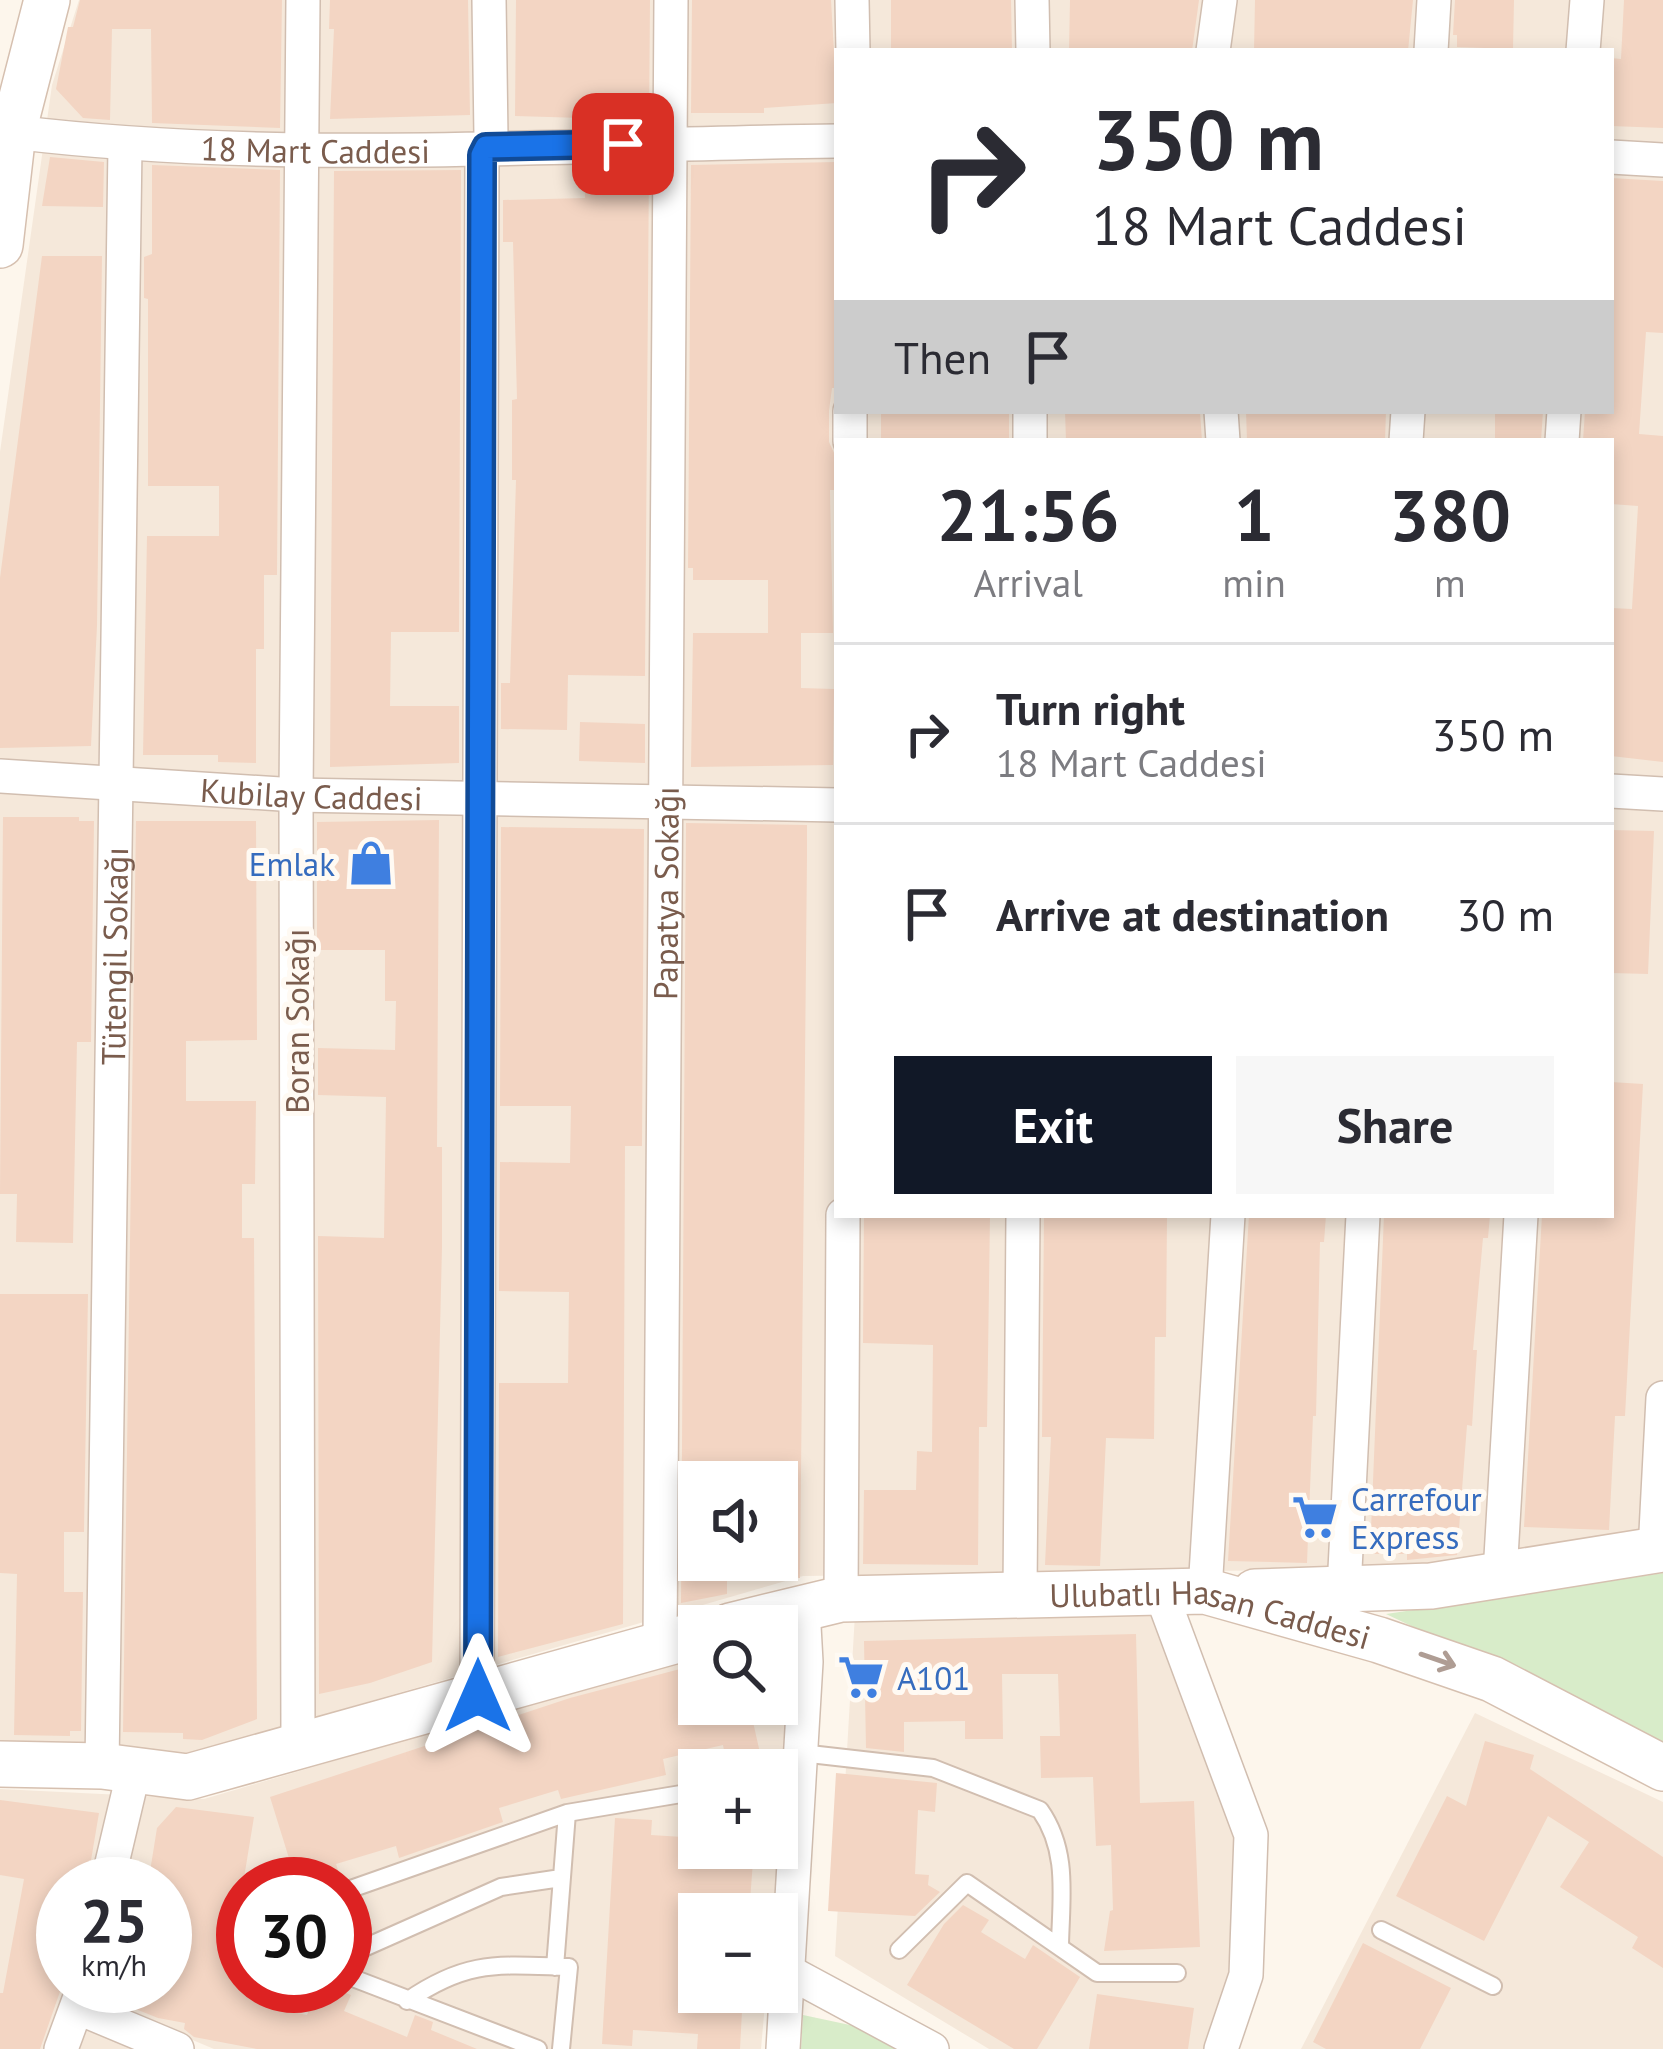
<!DOCTYPE html>
<html lang="en">
<head>
<meta charset="utf-8">
<style>
	body { margin:0; font-family:"PT Sans",sans-serif; background:#f7f7f7; color:#2b2b33; height:100vh; display:flex; flex-direction:column; font-size:45px; white-space:nowrap }
	* { box-sizing:border-box; margin:0 }
	p { font-size:39px; color:#7c7c81 }
	.icon { flex:none; width:66px; height:66px; fill:none; stroke:currentColor; stroke-width:2; stroke-linecap:round; stroke-linejoin:round }
	.map { position:relative; flex:1; overflow:hidden }
	.drawer { position:absolute; left:834px; top:438px; width:780px; height:780px; display:flex; flex-direction:column; background:#fff; border-radius:0px; box-shadow:0 6px 18px #0003 }
	.drawer>* { flex:none }
	.guide { position:absolute; left:834px; top:48px; width:780px; height:366px; border-radius:0px; box-shadow:0 6px 18px #0003; background:#fff; color:#2b2b33; overflow:hidden }
	.controls { position:absolute; left:678px; top:1461px; display:grid; gap:24px }
	.controls a { display:grid; place-items:center; width:120px; height:120px; border-radius:0px; background:#fff; box-shadow:0 6px 18px #0003; font-size:60px }
	.speed { position:absolute; left:36px; top:1857px; display:flex; gap:24px; font-size:60px; font-weight:700; text-align:center }
	.speed>* { display:grid; place-content:center; width:156px; height:156px; border-radius:50%; background:#fff; box-shadow:0 6px 18px #0003; line-height:1 }
	.speed small { font-size:30px; font-weight:400 }
	.speed .limit { border:18px solid #d22; background:#fff; color:#111 }
	.pin { position:absolute; display:grid; place-items:center; width:102px; height:102px; color:#fff; margin:-51px; border-radius:24px; box-shadow:0 6px 18px #0006 }
	.me { position:absolute; width:132px; margin:-66px; rotate:0deg; stroke-linejoin:round; filter:drop-shadow(0 0 9px #0008) }
	.turn { display:flex; align-items:center; gap:42px; height:252px; padding:0 60px; font-size:54px }
	.turn .icon { width:156px; height:156px; stroke-width:2.5 }
	.turn b { display:block; font-size:84px; line-height:102px }
	.then { display:flex; align-items:center; height:114px; padding:0 60px; background:#0003; gap:24px; font-size:45px }
	.eta { display:flex; justify-content:space-evenly; align-items:center; height:204px; text-align:center }
	.eta b { font-size:72px; font-weight:600; line-height:84px }
	.button { display:flex; gap:24px; margin-top:auto; padding:24px 60px }
	.button a { flex:1; height:138px; border-radius:0px; background:#111827; color:#fff; font-size:48px; font-weight:600; line-height:138px; text-align:center }
	.button a+a { background:#f7f7f7; color:#2b2b33 }
	ul { padding:0; list-style:none }
	li { display:flex; align-items:center; gap:36px; height:180px; padding:0 60px; border-top:3px solid #e1e1e2 }
	li div { flex:1 }
	li b { display:block; font-size:45px }
	li em { font-style:normal }
	.map>svg:first-child { display:block }
</style>
</head>
<body>
<div class="map">
<svg width="1663" height="2049" viewBox="0 0 1663 2049">
	<rect width="100%" height="100%" fill="#fdf6ec"/>
	<path fill="#f5e8da" fill-rule="evenodd" d="M79 0H1663V1531L1467 1568 803 1576 181 1756 0 1748V452L52 85ZM837 51H1611V411H837ZM837 441H1611V1215H837ZM699 1482H777V1560H699Z
		M855 1614H1161L1245 1844 1233 1991 1212 2049H989L835 1956Z
		M777 1640H782L795 1660 773 1914H699V1992H766L761 2049H214L171 2031 164 2049H0V1789L204 1799 699 1654V1704H777ZM699 1770H777V1848H699ZM63 1884H165V1986H63ZM243 1884H345V1986H243Z
		M1475 1713 1663 1802V2049H1301Z"/>
	<path fill="#d8ecc9" d="M1663 1573V1745L1386 1614Z
		M803 2015 864 2028 898 2049H801Z"/>
	<path fill="#f3d5c3" d="M80 0H282L280 128 152 123 151 29H112L110 120 83 118 56 89 68 27H73Z
		M330 0H468L470 115 330 119 334 29H329Z
		M516 0H650L649 124 582 126V118L515 116Z
		M692 0H831L837 103 764 108V113H691Z
		M891 0H1011L1012 51H891Z
		M1070 0H1199L1192 51H1069Z
		M1255 0H1413L1408 51H1254Z
		M1455 0H1514L1513 49 1457 47V35H1453Z
		M1624 0H1663V128L1611 126V58L1621 59Z
		M50 157 104 162 103 207 42 206Z
		M837 162V388H832L829 411V442L835 455V490H830L833 633H801V688L834 689 833 765 691 767 693 633H768V580H693V568H688L691 165Z
		M152 165 280 170 277 575H264V649H256V763L218 762V755H143L147 536H219V486H148V299L144 298V257L152 254Z
		M649 166 645 676 568 675 567 730 501 729V683H510L516 480H512V400L517 399 513 242H503V200L585 198 584 168Z
		M461 170 459 632H391L390 706H459V763L330 767 334 171Z
		M1611 178 1663 181V333L1646 332 1639 434 1663 436V762L1611 756V608L1632 609 1638 506 1611 504V441H1583L1585 411H1611Z
		M42 256H102L97 626 91 746 0 748V578Z
		M881 411H1009V441L881 440Z
		M1065 411 1200 412 1202 441H1066Z
		M1246 411H1386L1385 441H1247Z
		M1495 411H1543L1541 441H1495Z
		M580 722 645 724V763L579 761Z
		M3 817H79V821H94L91 1042H77L73 1243 16 1242 17 1194H0Z
		M439 820 437 1147H442V1247L432 1662 370 1683 319 1694 318 1236 384 1238 386 1097 318 1095V1048L395 1050 396 1001H385V950H317V822Z
		M136 821H256L257 1040 186 1041V1101H256L255 1184H242V1238H254L257 1719 202 1740 183 1739V1733L123 1732Z
		M686 823 807 825V856L800 1578 777 1577V1482H699V1560H727V1594L681 1603Z
		M501 827 644 829 642 1146H625L623 1624 498 1657 499 1383H568L569 1292 499 1291 500 1162 570 1163 571 1106H500Z
		M1611 830 1654 831 1648 974 1611 973Z
		M1611 1082 1643 1084 1625 1416H1615L1609 1530 1524 1527 1542 1215H1611Z
		M864 1215H990L987 1427H979L978 1565 863 1564 864 1490H916L917 1451 932 1452 933 1345 863 1343Z
		M1249 1215H1326L1324 1242H1320L1316 1416H1313L1307 1563 1228 1561Z
		M1384 1215H1490L1488 1238H1483L1473 1350H1477L1472 1426 1467 1425 1457 1555 1407 1560V1554H1370Z
		M1044 1216 1167 1217 1166 1337H1155L1154 1439 1106 1438 1100 1566 1045 1565 1051 1437H1042Z
		M0 1294H88L84 1532H64V1592H83L81 1731H70V1736L14 1735 17 1574 0 1573Z
		M1136 1634 1140 1803 1194 1801 1200 1947 1104 1951 1110 1911 1113 1910 1111 1845 1096 1846 1093 1777 1041 1778 1040 1736H1060L1058 1674H1002L1003 1739H965V1721L904 1722V1752L866 1748 864 1641Z
		M699 1664V1704H749L760 1753 726 1761 723 1745 663 1759 666 1775 561 1799 558 1790 499 1808 503 1822 399 1858 396 1846 336 1864 341 1879 335 1884H297L270 1797 570 1698Z
		M1485 1741 1534 1755 1530 1769 1663 1857V1968L1632 1948 1638 1937 1560 1887 1589 1842 1548 1816 1484 1941 1396 1896 1447 1796 1466 1806Z
		M836 1773 937 1783 935 1812 918 1810 915 1874 929 1875 928 1885 940 1892 915 1916 828 1911Z
		M0 1800 99 1813 87 1884H63V1983L40 2049H0V1993H3L24 1879 0 1875Z
		M176 1807 254 1817 243 1884V1986H272L268 2007 307 2015 319 1986H329L351 1995 344 2011 407 2037 415 2015 433 2022 431 2030 477 2049H257L194 2037 184 2029 185 2023 158 2018 128 2006 132 1986H165V1884H148L157 1828Z
		M615 1818 652 1820 651 1835 699 1838V1848H754L749 1914H699V1992H743L740 2049H697L698 2034 633 2030 632 2046 602 2044Z
		M963 1905 989 1920 981 1932 1025 1959 1033 1945 1080 1977 1037 2049H1014L907 1985 944 1924Z
		M1363 1943 1451 1988 1420 2049H1326L1313 2042Z
		M1097 1994 1194 2008 1188 2049H1089Z"/>
	<g fill="none" stroke-linecap="round" stroke-linejoin="round">
		<g stroke="#d1beb0" stroke-width="20">
			<path id="lane" d="M801 1753 933 1768 1040 1810C1069 1851 1061 1897 1060 1945
				M345 1891 567 1813 699 1791
				M1381 1930 1493 1986
				M899 1950 967 1883 1097 1973H1177
				M345 1962 357 1951 501 1887 561 1878
				M555 1967 567 1813
				M345 1975 538 2049
				M407 2001C468 1959 499 1965 569 1967L561 2049"/>
		</g>
		<g stroke="#d1beb0" stroke-width="36">
			<g id="street">
				<path d="M852 0 853 51"/>
				<path d="M1032 0 1033 51"/>
				<path d="M1213 51 1220 0"/>
				<path d="M1431 51 1434 0"/>
				<path d="M1583 51 1587 0"/>
				<path id="s1" d="M13 132C285 165 563 144 837 141"/>
				<path d="M1611 157 1663 160"/>
				<path d="M1221 411 1223 441"/>
				<path d="M850 441V411"/>
				<path d="M1030 441V411"/>
				<path d="M1406 441 1408 411"/>
				<path d="M1562 441 1564 411"/>
				<path id="s2" d="M0 776 296 795 837 805"/>
				<path d="M1611 791 1663 794"/>
				<path d="M1655 1551 1663 1398"/>
				<path d="M1500 1574 1521 1215"/>
				<path d="M1344 1589 1363 1215"/>
				<path d="M1205 1591 1228 1215"/>
				<path d="M1161 1593 1251 1835 1246 1975 1221 2049"/>
				<path d="M1020 1594 1023 1215"/>
				<path d="M841 1599 843 1215"/>
				<path id="s3" d="M660 1643 671 0"/>
				<path d="M477 1696 482 155 491 137 489 0"/>
				<path d="M298 1748 296 795 303 0"/>
				<path id="s4" d="M102 1766 125 146"/>
				<path d="M107 1884 134 1770"/>
				<path d="M789 1972 932 2049"/>
				<path d="M79 2008 177 2049"/>
				<path d="M61 2049 83 1989"/>
				<path d="M783 2049 806 1662 803 1608"/>
			</g>
		</g>
		<g stroke="#d6c0b0" stroke-width="48">
			<g id="secondary">
				<path d="M0 245 13 132 47 0"/>
				<path d="M1255 1592 1431 1586 1663 1549"/>
				<path id="s5" d="M730 1626 841 1599 1205 1591 1379 1640 1492 1679 1663 1768"/>
				<path d="M0 1764 102 1766 188 1777 699 1634"/>
			</g>
		</g>
		<use href="#lane" stroke="#fff" stroke-width="16"/>
		<use href="#street" stroke="#fff" stroke-width="33"/>
		<use href="#secondary" stroke="#fff" stroke-width="45"/>
	</g>
	<defs><path id="oneway-shaft" d="M-6 0H5M1.5-3L5.5 0L1.5 3" fill="none" stroke-width="1.6" stroke-linecap="round" stroke-linejoin="round" transform="scale(3)"/></defs>
	<use stroke="#af9d94" href="#oneway-shaft" transform="translate(1438 1660) rotate(19)"/>
	<g fill="none" stroke-linecap="round" stroke-linejoin="round">
		<g stroke="#114b97" stroke-width="30">
			<path id="route" d="M478 1696 482 155 486 147 623 144"/>
		</g>
		<use href="#route" stroke="#1a73e8" stroke-width="21"/>
	</g>
	<defs>
		<g id="shop-bare" transform="scale(3.6)"><path d="M-5-2.5h2.3a2.7 3.5 0 0 1 5.4 0H5L5.5 6h-11ZM-1.5-2.5h3a1.5 2.3 0 0 0-3 0Z" fill="#3f7fe0" stroke="#fffaf3" stroke-width="2.5" paint-order="stroke"/></g>
		<g id="supermarket-bare" transform="scale(3.6)"><path d="M-6-5.5h2.5l.6 2H6L4.5 2H-2.5L-4.4-4H-6ZM-1.5 3.2a1.3 1.3 0 1 0 .1 0ZM3 3.2a1.3 1.3 0 1 0 .1 0Z" fill="#3f7fe0" stroke="#fffaf3" stroke-width="2.5" paint-order="stroke"/></g>
	</defs>
	<g fill-rule="evenodd">
		<use href="#shop-bare" x="371" y="863"/>
		<use href="#supermarket-bare" x="1315" y="1517"/>
		<use href="#supermarket-bare" x="861" y="1677"/>
	</g>
	<g text-anchor="middle" dominant-baseline="central" stroke-width="10" stroke-linejoin="round" paint-order="stroke">
		<g font-size="33" fill="#7a5c4d" stroke="#fffaf3">
			<text stroke="none"><textPath href="#s1" startOffset="303">18 Mart Caddesi</textPath></text>
			<text stroke="none"><textPath href="#s2" startOffset="312">Kubilay Caddesi</textPath></text>
			<text stroke="none"><textPath href="#s3" startOffset="750">Papatya Sokağı</textPath></text>
			<text stroke="none"><textPath href="#s4" startOffset="810">Tütengil Sokağı</textPath></text>
			<text transform="translate(296 1021) rotate(-90)">Boran Sokağı</text>
			<text stroke="none"><textPath href="#s5" startOffset="486">Ulubatlı Hasan Caddesi</textPath></text>
		</g>
		<g font-size="33" fill="#366cbe" stroke="#fffaf3" text-anchor="start">
			<text x="335" y="863" text-anchor="end">Emlak</text>
			<text x="1351" y="1498">Carrefour<tspan x="1351" dy="38">Express</tspan></text>
			<text x="897" y="1677">A101</text>
		</g>
	</g>
</svg>
<div class="controls">
<a><svg class="icon" aria-label="sound" viewBox="0 0 24 24"><path d="M4 9h4l5-4v14l-5-4H4zM17 9q2 3 0 6"/></svg></a>
<a><svg class="icon" aria-label="search" viewBox="0 0 24 24"><circle cx="10" cy="10" r="6"/><path d="M15 15l6 6"/></svg></a>
<a>+</a>
<a>−</a>
</div>
<div class="speed"><div>25<small>km/h</small></div><div class="limit">30</div></div>
<div class="pin" style="left:623px;top:144px;background:#d93025"><svg class="icon" aria-label="arrive" viewBox="0 0 24 24"><path d="M6 21V4h12l-3 4 3 4H6"/></svg></div>
<svg class="me" style="left:478px;top:1696px" viewBox="-20 -20 40 40"><path d="M0-17L14 15 0 8-14 15z" fill="#1a73e8" stroke="#fff" stroke-width="4"/></svg>
<div class="guide">
<div class="turn"><svg class="icon" aria-label="right" viewBox="0 0 24 24"><path d="M7 20v-9h11M14 6l5 5-5 5"/></svg><div><b>350 m</b>18 Mart Caddesi</div></div>
<div class="then">Then<svg class="icon" aria-label="arrive" viewBox="0 0 24 24"><path d="M6 21V4h12l-3 4 3 4H6"/></svg></div>
</div>
<section class="drawer">
<div class="eta">
<div><b>21:56</b><p>Arrival</p></div>
<div><b>1</b><p>min</p></div>
<div><b>380</b><p>m</p></div>
</div>
<ul>
<li><svg class="icon" aria-label="right" viewBox="0 0 24 24"><path d="M7 20v-9h11M14 6l5 5-5 5"/></svg><div><b>Turn right</b><p>18 Mart Caddesi</p></div><em>350 m</em></li>
<li><svg class="icon" aria-label="arrive" viewBox="0 0 24 24"><path d="M6 21V4h12l-3 4 3 4H6"/></svg><div><b>Arrive at destination</b></div><em>30 m</em></li>
</ul>
<div class="button"><a>Exit</a><a>Share</a></div>
</section>
</div>
</body>
</html>
